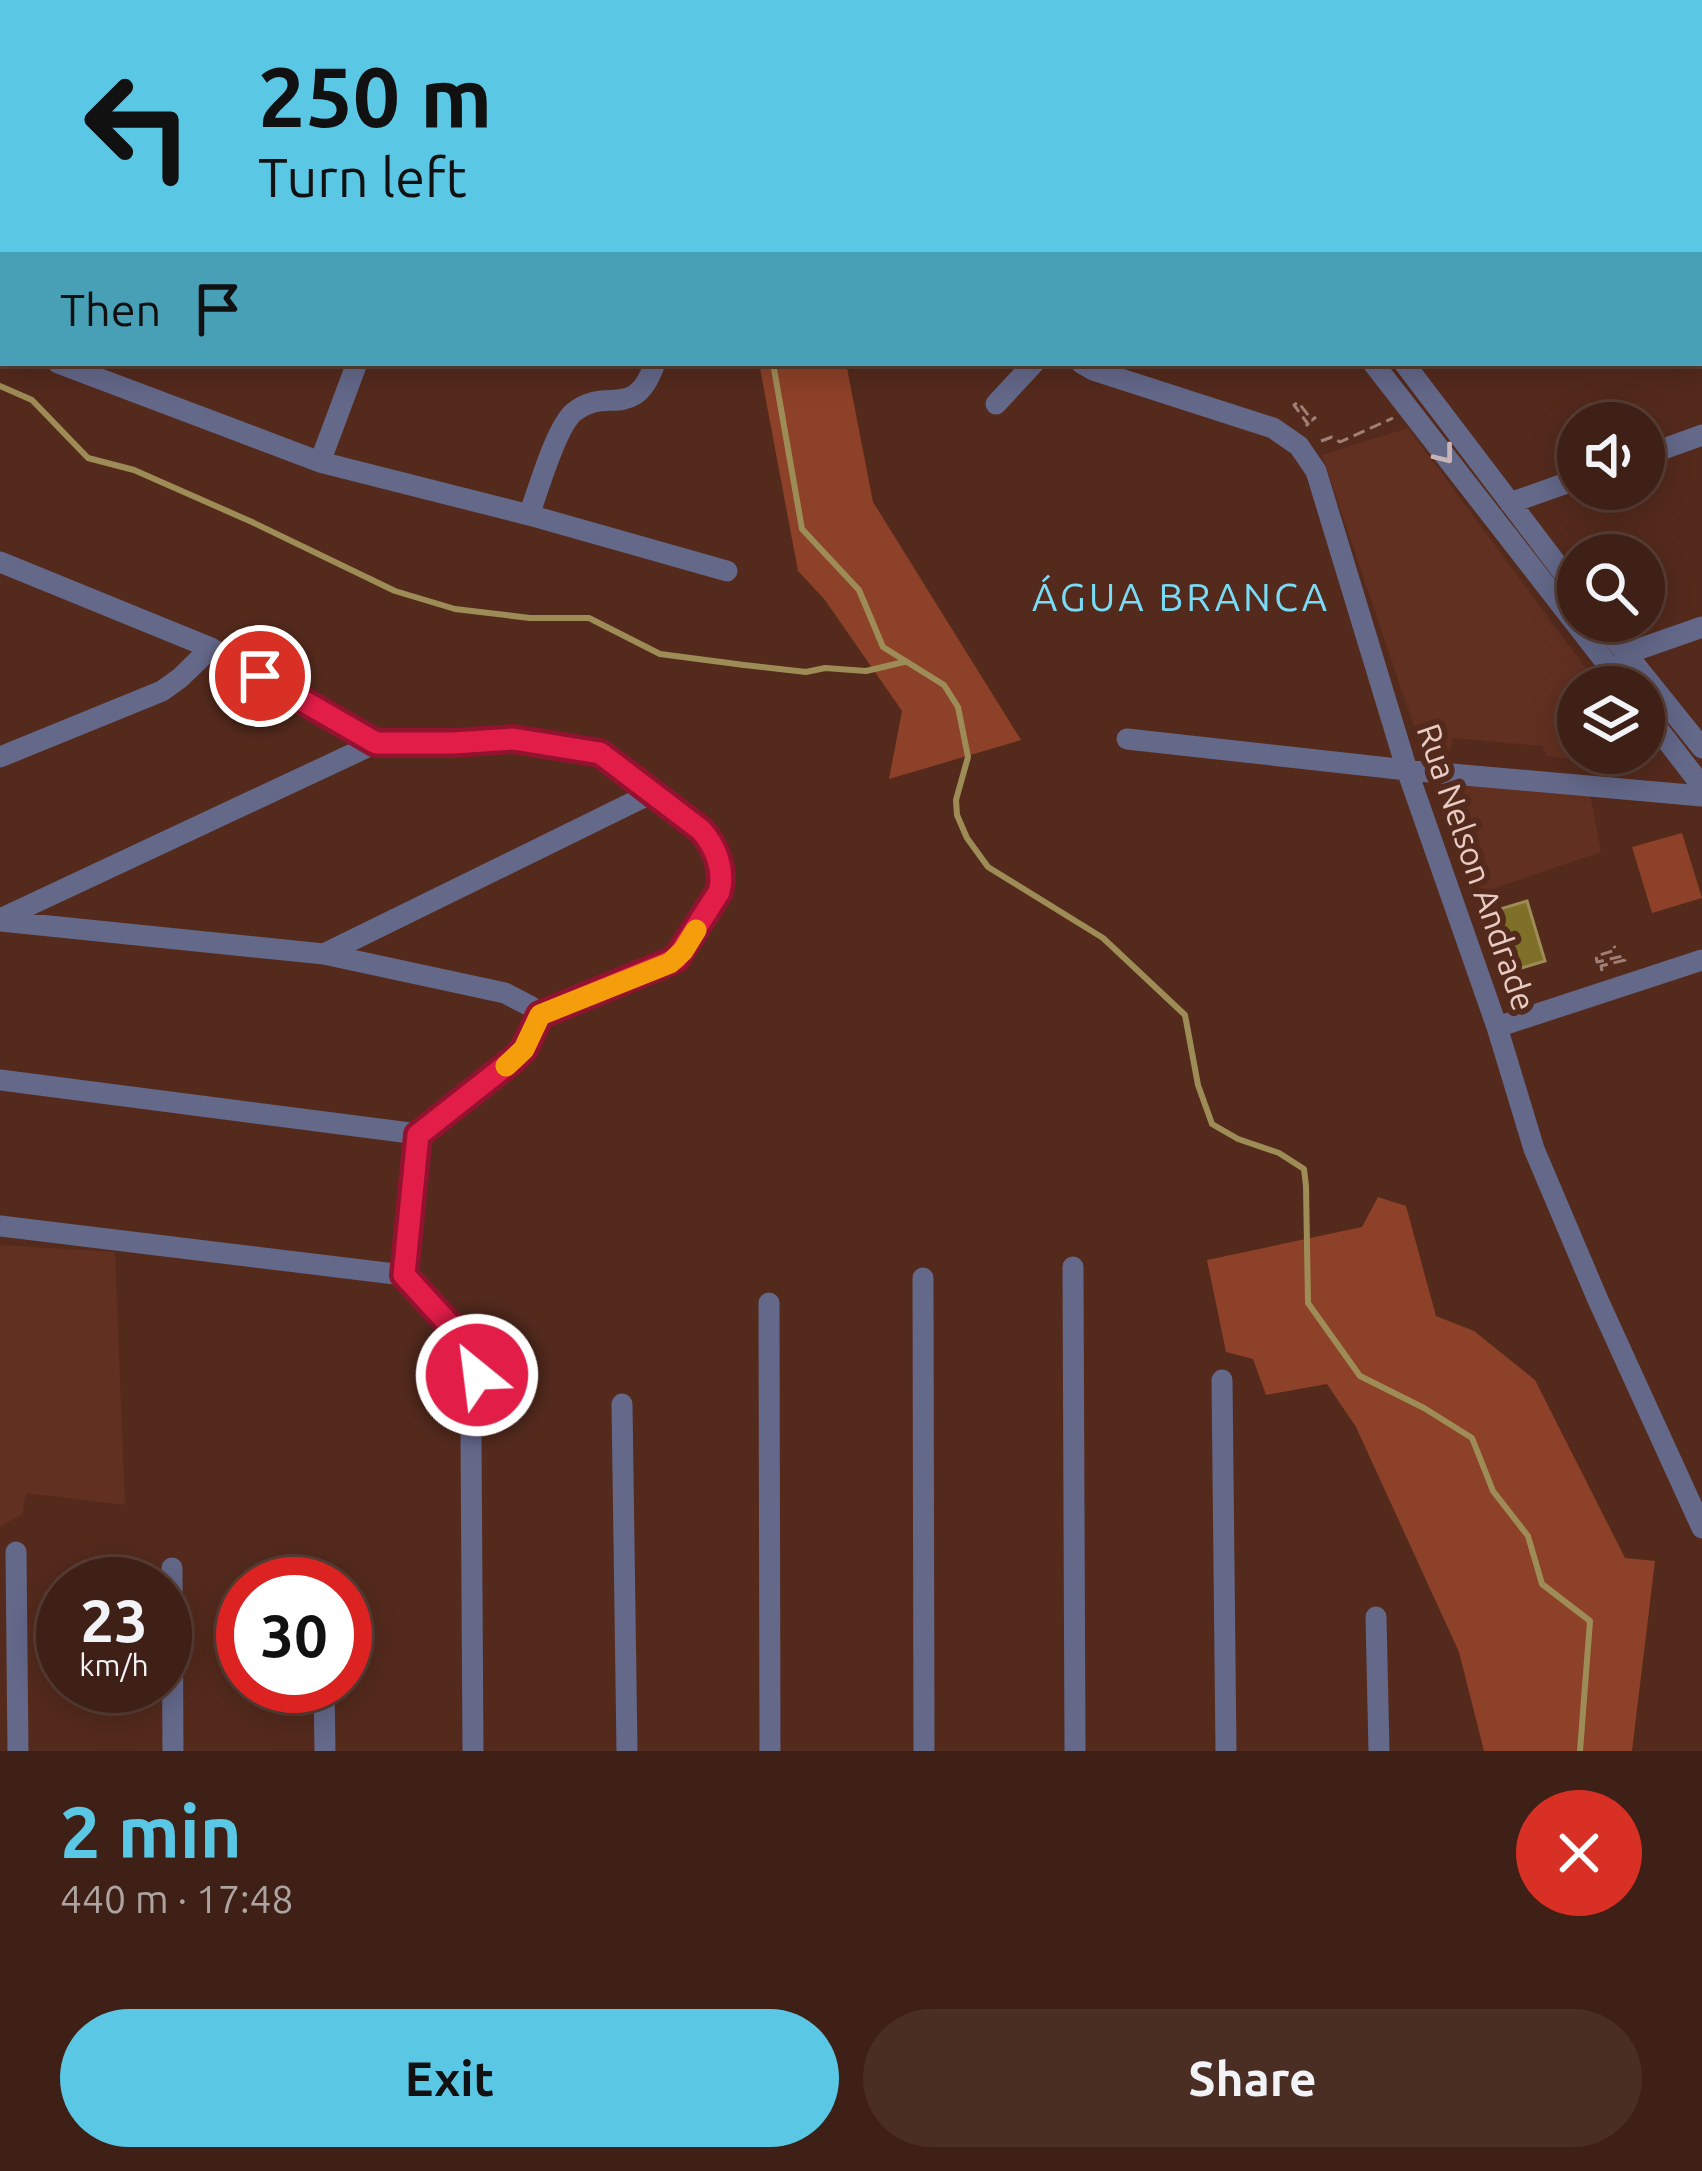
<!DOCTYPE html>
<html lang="en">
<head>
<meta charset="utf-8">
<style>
	body { margin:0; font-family:Ubuntu,sans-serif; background:#4a2d23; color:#f1f3f6; height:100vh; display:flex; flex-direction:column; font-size:45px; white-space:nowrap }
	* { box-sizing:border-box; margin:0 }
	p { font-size:39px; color:#ada3a1 }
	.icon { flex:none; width:66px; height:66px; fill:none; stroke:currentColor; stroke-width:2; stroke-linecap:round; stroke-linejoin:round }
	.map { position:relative; height:1751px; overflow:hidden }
	.panel { display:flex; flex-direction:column; background:#3f2016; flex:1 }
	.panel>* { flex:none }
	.banner { position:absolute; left:0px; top:0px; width:1704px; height:366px; box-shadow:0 6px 30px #0003,0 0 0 3px #583e35; background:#5ac8e5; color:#111; overflow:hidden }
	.fabs { position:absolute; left:1557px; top:402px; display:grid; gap:24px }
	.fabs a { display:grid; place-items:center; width:108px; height:108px; border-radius:50%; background:#3f2016; box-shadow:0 6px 30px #0003,0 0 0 3px #583e35; font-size:60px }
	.speed { position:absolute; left:36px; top:1557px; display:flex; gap:24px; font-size:60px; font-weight:700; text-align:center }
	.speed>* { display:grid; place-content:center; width:156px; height:156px; border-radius:50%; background:#3f2016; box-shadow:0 6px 30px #0003,0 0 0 3px #583e35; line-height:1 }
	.speed small { font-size:30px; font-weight:400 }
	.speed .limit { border:18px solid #d22; background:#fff; color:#111 }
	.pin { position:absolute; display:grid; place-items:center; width:102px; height:102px; color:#fff; margin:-51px; border:6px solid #fff; border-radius:50%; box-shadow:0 3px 12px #0007 }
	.me { position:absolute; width:132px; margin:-66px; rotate:331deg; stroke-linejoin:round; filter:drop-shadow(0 0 9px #0008) }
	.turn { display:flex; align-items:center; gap:42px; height:252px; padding:0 60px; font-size:54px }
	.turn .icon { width:156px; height:156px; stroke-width:2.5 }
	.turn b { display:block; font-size:84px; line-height:102px }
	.then { display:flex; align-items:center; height:114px; padding:0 60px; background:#0003; gap:24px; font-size:45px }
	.round { display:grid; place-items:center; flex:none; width:126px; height:126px; border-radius:63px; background:#4a2d23 }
	.summary { display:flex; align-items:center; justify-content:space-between; height:204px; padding:0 60px }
	h1 { font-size:72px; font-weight:700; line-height:90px; color:#5ac8e5 }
	.primary-button { display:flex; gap:24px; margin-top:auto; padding:24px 60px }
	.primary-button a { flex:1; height:138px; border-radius:72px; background:#5ac8e5; color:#111; font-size:48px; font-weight:700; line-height:138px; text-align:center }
	.primary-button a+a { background:#4a2d23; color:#f1f3f6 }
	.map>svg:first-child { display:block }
</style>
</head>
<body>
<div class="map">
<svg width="1702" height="1751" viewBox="0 0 1702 1751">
	<rect width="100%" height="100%" fill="#542a1d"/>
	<path fill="#613021" d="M1408 428 1600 687H1578V753H1620L1608 765 1547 756 1542 746 1453 738 1451 749 1431 748 1418 738 1322 455Z
		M1467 783 1590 794 1601 852 1471 896 1442 793Z
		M0 1245 115 1252 125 1505 26 1493 22 1514 0 1527Z"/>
	<path fill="#8d4128" d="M759 363H846L873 502 1021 740 889 779 902 711 825 600 798 571Z
		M1682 833 1702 898 1652 913 1632 847Z
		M1378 1197 1406 1206 1436 1316 1474 1331 1535 1380 1625 1558 1655 1561 1632 1751H1484L1459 1652 1356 1427 1327 1384 1266 1395 1253 1359 1226 1352 1207 1260 1362 1227Z"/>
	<path fill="#7e7028" stroke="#9e8c57" stroke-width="3" d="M1527 901 1545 961 1515 970 1497 910Z"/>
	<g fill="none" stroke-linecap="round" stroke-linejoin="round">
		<path stroke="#9e8c57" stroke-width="6" d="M752 3V0
			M773 363 802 529 859 590 883 647 944 685 958 707 968 757 956 800 957 815 967 838 988 867 1103 938 1185 1015 1198 1085 1212 1124 1238 1139 1279 1153 1304 1169 1306 1186 1308 1303 1360 1376 1424 1408 1472 1438 1493 1491 1528 1536 1542 1584 1590 1621 1580 1751
			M0 386 32 400 88 458 134 470 252 522 395 591 455 609 530 618H589L660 654 744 665 806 672 825 668 866 671 904 662"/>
		<path stroke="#a17f74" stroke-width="3" stroke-dasharray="12 6" stroke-linecap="butt" d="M1306 426 1308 424 1294 405 1298 402 1312 420 1316 417
			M1321 441 1332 437 1340 442 1393 418
			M1602 971 1601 966 1625 960 1623 956 1597 962 1596 956 1616 950 1614 946"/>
		<path stroke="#646889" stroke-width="21" d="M441 0 449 3
			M839 0 840 3
			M1095 0 1097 3
			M1126 0 1129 3
			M1432 0 1433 3
			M1654 0 1655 3
			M491 3 492 0
			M1313 3 1322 0
			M1701 64H1702
			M0 111 3 112
			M1701 142 1702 145
			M1701 245H1702
			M0 341 3 342
			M58 363 320 462 529 515C538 491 556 427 574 412 607 385 634 423 655 363
			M1081 363 1093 370 1273 428 1299 446 1316 471 1407 770 1497 1027 1534 1149 1598 1300 1702 1528
			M1373 363 1625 687
			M1404 363 1578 592
			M996 404 1034 363
			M1644 456 1702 435
			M320 462 357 363
			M1510 503 1578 479
			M529 515 727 571
			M0 562 211 648 376 743H453L513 739 590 749 605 755 702 831 713 846 719 862 722 880 719 893 680 955 669 963 540 1015 524 1050 513 1060 418 1134 403 1275
			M1600 621 1702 748
			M1625 654 1702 627
			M1644 711 1702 786
			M1127 739 1407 770 1702 796
			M0 757 162 691 180 678 211 648
			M0 919 376 743
			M0 921 324 954 505 993 530 1006 540 1015
			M324 954 652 793
			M1497 1027 1702 960
			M0 1080 418 1134
			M0 1226 403 1275 447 1322 465 1337 473 1354 477 1369 471 1436 473 1751
			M1073 1267 1075 1751
			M923 1278 924 1751
			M769 1303 770 1751
			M1222 1380 1226 1751
			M622 1404 627 1751
			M16 1552 18 1751
			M172 1568 173 1751
			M1376 1617 1379 1751
			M324 1686 325 1751"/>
	</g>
	<defs><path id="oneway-chevron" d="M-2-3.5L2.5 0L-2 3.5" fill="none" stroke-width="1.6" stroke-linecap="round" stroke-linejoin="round" transform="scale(3)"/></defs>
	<use stroke="#c7b3b5" href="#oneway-chevron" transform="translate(1445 455) rotate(52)"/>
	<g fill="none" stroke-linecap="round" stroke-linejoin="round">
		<g stroke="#92132f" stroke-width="30">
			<path id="route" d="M260 676 376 743H453L513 739 600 753 701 830C716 847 725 870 719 892L676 959 540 1015 524 1049 513 1060 418 1135 404 1275 447 1322 465 1337 473 1354 477 1375"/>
		</g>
		<use href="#route" stroke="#e11d48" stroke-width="21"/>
		<path stroke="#f59e0b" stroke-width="21" d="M506 1066 524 1049 540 1015 670 963 683 951 696 930"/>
	</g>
	<g text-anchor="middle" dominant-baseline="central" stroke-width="12" stroke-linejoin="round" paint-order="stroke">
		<g font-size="33" fill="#e8ccc4" stroke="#542a1d">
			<text transform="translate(1477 867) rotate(71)">Rua Nelson Andrade</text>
		</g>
		<g font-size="39" letter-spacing="3" fill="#79dcf7" stroke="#542a1d">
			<text x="1181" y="596">ÁGUA BRANCA</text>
		</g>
	</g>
</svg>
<div class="fabs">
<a><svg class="icon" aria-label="sound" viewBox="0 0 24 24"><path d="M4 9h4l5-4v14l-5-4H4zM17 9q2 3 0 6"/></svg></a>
<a><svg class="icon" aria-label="search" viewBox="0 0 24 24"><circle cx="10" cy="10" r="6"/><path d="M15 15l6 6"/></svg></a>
<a><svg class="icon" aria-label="layers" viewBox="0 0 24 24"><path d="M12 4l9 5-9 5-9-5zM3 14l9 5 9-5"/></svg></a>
</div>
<div class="speed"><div>23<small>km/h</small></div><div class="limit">30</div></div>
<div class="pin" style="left:260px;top:676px;background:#d93025"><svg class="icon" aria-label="arrive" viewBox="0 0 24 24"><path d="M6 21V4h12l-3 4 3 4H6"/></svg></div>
<svg class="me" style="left:477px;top:1375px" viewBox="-20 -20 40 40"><circle r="17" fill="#e11d48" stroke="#fff" stroke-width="3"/><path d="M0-11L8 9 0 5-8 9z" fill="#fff"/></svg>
<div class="banner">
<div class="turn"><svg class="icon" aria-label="left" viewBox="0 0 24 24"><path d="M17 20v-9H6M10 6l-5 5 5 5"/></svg><div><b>250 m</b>Turn left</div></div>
<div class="then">Then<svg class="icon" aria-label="arrive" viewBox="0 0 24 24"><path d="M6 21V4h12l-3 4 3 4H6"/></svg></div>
</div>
</div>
<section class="panel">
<div class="summary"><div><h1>2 min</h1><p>440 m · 17:48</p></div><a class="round" style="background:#d93025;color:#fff"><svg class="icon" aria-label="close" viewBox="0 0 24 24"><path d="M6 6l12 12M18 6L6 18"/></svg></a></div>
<div class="primary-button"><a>Exit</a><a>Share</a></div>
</section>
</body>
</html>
